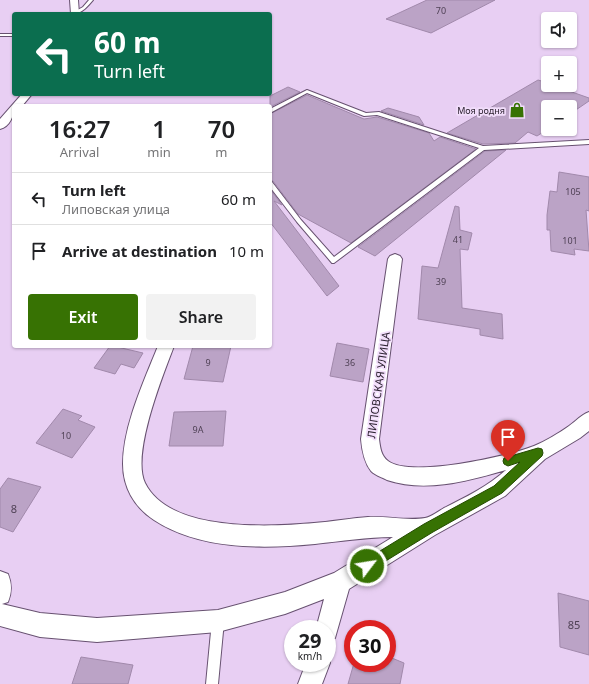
<!DOCTYPE html>
<html lang="en">
<head>
<meta charset="utf-8">
<style>
	body { margin:0; font-family:"Noto Sans",sans-serif; background:#f2f2f2; color:#202124; height:100vh; display:flex; flex-direction:column; font-size:15px; white-space:nowrap }
	* { box-sizing:border-box; margin:0 }
	p { font-size:13px; color:#757577 }
	.icon { flex:none; width:22px; height:22px; fill:none; stroke:currentColor; stroke-width:2; stroke-linecap:round; stroke-linejoin:round }
	.map { position:relative; flex:1; overflow:hidden }
	.drawer { position:absolute; left:12px; top:104px; width:260px; height:244px; display:flex; flex-direction:column; background:#fff; border-radius:4px; box-shadow:0 1px 3px #0004 }
	.drawer>* { flex:none }
	.hud { position:absolute; left:12px; top:12px; width:260px; height:84px; border-radius:4px; box-shadow:0 1px 3px #0004; background:#0b6e4f; color:#fff; overflow:hidden }
	.controls { position:absolute; left:541px; top:12px; display:grid; gap:8px }
	.controls a { display:grid; place-items:center; width:36px; height:36px; border-radius:4px; background:#fff; box-shadow:0 1px 3px #0004; font-size:20px }
	.speed { position:absolute; left:284px; top:620px; display:flex; gap:8px; font-size:20px; font-weight:700; text-align:center }
	.speed>* { display:grid; place-content:center; width:52px; height:52px; border-radius:50%; background:#fff; box-shadow:0 1px 3px #0004; line-height:1 }
	.speed small { font-size:10px; font-weight:400 }
	.speed .limit { border:6px solid #d22; background:#fff; color:#111 }
	.pin { position:absolute; display:grid; place-items:center; width:34px; height:34px; color:#fff; margin:-41px -17px; border-radius:50% 50% 50% 0; rotate:-45deg; box-shadow:0 0 4px #0007 }
	.pin .icon { rotate:45deg }
	.me { position:absolute; width:44px; margin:-22px; rotate:59deg; stroke-linejoin:round; filter:drop-shadow(0 0 3px #0008) }
	.turn { display:flex; align-items:center; gap:14px; height:84px; padding:0 16px; font-size:18px }
	.turn .icon { width:52px; height:52px; stroke-width:2.5 }
	.turn b { display:block; font-size:28px; line-height:34px }
	.eta { display:flex; justify-content:space-evenly; align-items:center; height:68px; text-align:center }
	.eta b { font-size:24px; font-weight:600; line-height:28px }
	.cta { display:flex; gap:8px; margin-top:auto; padding:8px 16px }
	.cta a { flex:1; height:46px; border-radius:4px; background:#377203; color:#fff; font-size:16px; font-weight:600; line-height:46px; text-align:center }
	.cta a+a { background:#f2f2f2; color:#202124 }
	ul { padding:0; list-style:none }
	li { display:flex; align-items:center; gap:12px; height:52px; padding:0 16px; border-top:1px solid #e0e0e0 }
	li div { flex:1 }
	li b { display:block; font-size:15px }
	li em { font-style:normal }
	.map>svg:first-child { display:block }
</style>
</head>
<body>
<div class="map">
<svg width="589" height="684" viewBox="0 0 589 684">
	<rect width="100%" height="100%" fill="#e8cff3"/>
	<path fill="#bba3c6" stroke="#a189ab" d="M427 0H495L431 33 386 19Z
		M538 80 548 83V85H552L589 98V101L570 114V107H548V129L537 136 528 132 515 143 483 144 447 133Z
		M288 87 300 92 270 107V96Z
		M307 95 364 119 377 117 429 133 434 141 440 137 476 149 351 243 298 214 273 181 270 180V114Z
		M388 108 419 117 424 125 381 111Z
		M506 150 375 256 358 247 485 151Z
		M559 172 589 177V211L586 210 589 251 574 249 575 255 551 251 550 230H547V215L550 191 557 192Z
		M270 189 282 205 274 201 339 286 327 296 270 222Z
		M455 206 459 207 460 230 472 233 468 250 460 249 462 308 502 314 503 339 480 335V329L418 319 422 266 438 268Z
		M337 343 369 349 363 382 330 376Z
		M110 346H113L143 353 134 368 121 364 115 374 94 368Z
		M193 346H231L223 382 184 379Z
		M63 409 82 416 78 420 95 427 72 458 36 443Z
		M226 411 223 446H169L174 412Z
		M8 478 41 487 13 532 0 527V489Z
		M558 593 589 601V655L560 647Z
		M387 656 404 663 400 684H348L354 663H387Z
		M81 657 133 665 128 684H72Z"/>
	<g fill="none" stroke-linecap="round" stroke-linejoin="round">
		<g stroke="#675170" stroke-width="2">
			<path id="lane" d="M89 0H93C88 6 82 13 74 14V12L83 7Z
				M0 34H14V36H0Z
				M307 90 366 113 379 112 483 146 589 140V144L484 150 334 263H332L297 222 270 187V181L272 182 301 220 334 257 479 148 377 115 364 116 307 93 270 113V109Z
				M218 615 222 617 224 621 218 684H206L212 621 214 617Z"/>
		</g>
		<g stroke="#675170" stroke-width="2">
			<path id="street" d="M70 0H78L79 14H71Z
				M22 94H32L22 106H14C14 115 10 127 0 129V119Z
				M395 254 400 256 402 259 379 439C380 447 381 456 388 461 410 478 509 456 534 446 546 441 559 433 569 426 576 421 581 415 589 412V431L580 438 545 459 505 496 435 535 349 589 335 638 327 642V629H316L324 599 285 614 218 632 97 642 40 637 0 626V571L8 574C12 584 12 592 8 602L2 604 40 613 97 618 218 610 285 592 334 573 393 537C367 537 342 541 315 544 262 549 200 550 154 520 134 507 123 487 123 464 123 426 144 381 158 346H174C163 375 131 454 145 483 169 532 268 527 314 523 332 522 350 518 368 517 386 516 408 521 425 518 431 517 439 511 444 508 466 497 487 487 506 470 468 481 425 493 387 480 382 477 376 476 371 471 364 462 362 450 361 439L388 259 390 256Z
				M327 656 330 663 322 684H298L306 663H327Z"/>
		</g>
		<use href="#lane" fill="#fff" fill-rule="evenodd"/>
		<use href="#street" fill="#fff" fill-rule="evenodd"/>
	</g>
	<path fill="#377203" stroke="#244a02" d="M538 448 542 449 543 453 542 456 502 493 433 532 371 570 367 572 362 570 361 566 362 562 424 524 494 486 520 462 508 466 504 464 503 461 504 458Z"/>
	<defs>
		<g id="shop-bare" transform="scale(1.2)"><path d="M-5-2.5h2.3a2.7 3.5 0 0 1 5.4 0H5L5.5 6h-11ZM-1.5-2.5h3a1.5 2.3 0 0 0-3 0Z" fill="#377203" stroke="#f2defb" stroke-width="2.5" paint-order="stroke"/></g>
	</defs>
	<g fill-rule="evenodd">
		<use href="#shop-bare" x="517" y="110"/>
	</g>
	<g text-anchor="middle" dominant-baseline="central" stroke-width="3.5" stroke-linejoin="round" paint-order="stroke">
		<g font-size="9" fill="#504256">
			<text x="441" y="10">70</text>
			<text x="573" y="191">105</text>
			<text x="458" y="239">41</text>
			<text x="570" y="240">101</text>
			<text x="441" y="281">39</text>
			<text x="208" y="362">9</text>
			<text x="350" y="362">36</text>
			<text x="198" y="429">9А</text>
			<text x="66" y="435">10</text>
		</g>
		<g font-size="9" fill="#2c2230" stroke="#f2defb" text-anchor="end">
			<text x="505" y="110">Моя родня</text>
		</g>
		<g font-size="11" fill="#2c2230" stroke="#f2defb">
			<text transform="translate(378 385) rotate(-82)">ЛИПОВСКАЯ УЛИЦА</text>
		</g>
		<g font-size="11" fill="#504256">
			<text x="14" y="508">8</text>
			<text x="574" y="624">85</text>
		</g>
	</g>
</svg>
<div class="controls">
<a><svg class="icon" aria-label="sound" viewBox="0 0 24 24"><path d="M4 9h4l5-4v14l-5-4H4zM17 9q2 3 0 6"/></svg></a>
<a>+</a>
<a>−</a>
</div>
<div class="speed"><div>29<small>km/h</small></div><div class="limit">30</div></div>
<div class="pin" style="left:508px;top:461px;background:#d93025"><svg class="icon" aria-label="arrive" viewBox="0 0 24 24"><path d="M6 21V4h12l-3 4 3 4H6"/></svg></div>
<svg class="me" style="left:367px;top:566px" viewBox="-20 -20 40 40"><circle r="17" fill="#377203" stroke="#fff" stroke-width="3"/><path d="M0-11L8 9 0 5-8 9z" fill="#fff"/></svg>
<div class="hud">
<div class="turn"><svg class="icon" aria-label="left" viewBox="0 0 24 24"><path d="M17 20v-9H6M10 6l-5 5 5 5"/></svg><div><b>60 m</b>Turn left</div></div>
</div>
<section class="drawer">
<div class="eta">
<div><b>16:27</b><p>Arrival</p></div>
<div><b>1</b><p>min</p></div>
<div><b>70</b><p>m</p></div>
</div>
<ul>
<li><svg class="icon" aria-label="left" viewBox="0 0 24 24"><path d="M17 20v-9H6M10 6l-5 5 5 5"/></svg><div><b>Turn left</b><p>Липовская улица</p></div><em>60 m</em></li>
<li><svg class="icon" aria-label="arrive" viewBox="0 0 24 24"><path d="M6 21V4h12l-3 4 3 4H6"/></svg><div><b>Arrive at destination</b></div><em>10 m</em></li>
</ul>
<div class="cta"><a>Exit</a><a>Share</a></div>
</section>
</div>
</body>
</html>
